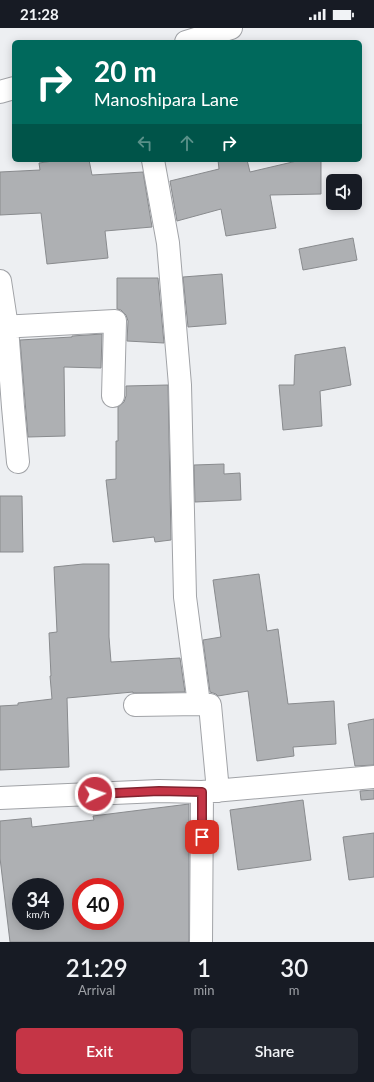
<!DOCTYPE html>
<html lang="en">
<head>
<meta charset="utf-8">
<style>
	body { margin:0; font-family:Lato,sans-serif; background:#242831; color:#f1f3f6; height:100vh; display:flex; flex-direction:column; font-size:15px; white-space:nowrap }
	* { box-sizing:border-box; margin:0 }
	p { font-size:13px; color:#9ea1a6 }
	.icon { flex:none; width:22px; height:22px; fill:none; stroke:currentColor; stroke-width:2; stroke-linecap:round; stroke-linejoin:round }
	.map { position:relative; height:914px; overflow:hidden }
	.panel { display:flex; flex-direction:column; background:#171b24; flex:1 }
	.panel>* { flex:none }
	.top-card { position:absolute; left:12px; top:12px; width:350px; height:122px; border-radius:6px; box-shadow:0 2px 10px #0003; background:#00695c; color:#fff; overflow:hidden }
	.buttons { position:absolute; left:326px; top:146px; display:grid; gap:8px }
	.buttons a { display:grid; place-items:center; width:36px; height:36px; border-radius:6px; background:#171b24; box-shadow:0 2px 10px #0003; font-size:20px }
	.speed { position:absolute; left:12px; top:850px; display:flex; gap:8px; font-size:20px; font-weight:700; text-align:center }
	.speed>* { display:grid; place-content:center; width:52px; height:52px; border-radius:50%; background:#171b24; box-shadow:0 2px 10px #0003; line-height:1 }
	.speed small { font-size:10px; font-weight:400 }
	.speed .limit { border:6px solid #d22; background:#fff; color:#111 }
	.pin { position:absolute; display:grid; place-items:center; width:34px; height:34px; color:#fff; margin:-17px; border-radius:8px; box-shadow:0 2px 6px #0006 }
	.me { position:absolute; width:44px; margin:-22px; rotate:87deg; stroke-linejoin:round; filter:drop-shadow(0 0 3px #0008) }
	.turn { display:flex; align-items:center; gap:14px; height:84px; padding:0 16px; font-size:18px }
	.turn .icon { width:52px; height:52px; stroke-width:2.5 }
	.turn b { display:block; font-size:28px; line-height:34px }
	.lanes { display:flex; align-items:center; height:38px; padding:0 16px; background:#0003; justify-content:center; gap:20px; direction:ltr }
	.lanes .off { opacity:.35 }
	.eta { display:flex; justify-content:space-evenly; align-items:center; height:68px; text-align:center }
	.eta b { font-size:24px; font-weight:600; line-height:28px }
	.action { display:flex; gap:8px; margin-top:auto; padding:8px 16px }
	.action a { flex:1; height:46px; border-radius:6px; background:#c53546; color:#fff; font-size:16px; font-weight:600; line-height:46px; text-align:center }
	.action a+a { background:#242831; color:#f1f3f6 }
	.status { display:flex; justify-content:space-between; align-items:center; height:28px; padding:0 20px; background:#171b24; direction:ltr }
	.status svg { height:11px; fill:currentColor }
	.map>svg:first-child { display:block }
</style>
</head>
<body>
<div class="status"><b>21:28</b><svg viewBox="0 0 49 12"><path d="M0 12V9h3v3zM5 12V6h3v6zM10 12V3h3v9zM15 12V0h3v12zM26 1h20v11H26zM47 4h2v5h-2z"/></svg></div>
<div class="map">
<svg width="374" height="914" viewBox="0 0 374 914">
	<rect width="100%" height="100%" fill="#edeff2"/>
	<path fill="#aeb0b3" stroke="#898b8e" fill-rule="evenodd" d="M60 132H89L92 147 143 144 152 199 105 203 108 230 47 236 41 185 0 187V144L40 142 39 135Z
		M218 132H247L250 144 301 132H321V166L270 167 276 200 226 208 221 181 177 193 170 153 219 141Z
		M353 210 357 232 303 242 299 221Z
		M222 246 226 296 188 299 183 249Z
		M117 250H158L164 315 127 313 128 293 126 287 121 282 117 281Z
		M102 306 101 340 64 339 65 408 28 409 20 312 72 309V308Z
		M345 319 351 357 320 363 322 398 283 402 279 357H294L295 327Z
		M168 357 171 512 155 514 154 509 113 514 106 452 116 451V413H118V379L124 374 126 368V358Z
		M224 436V446L240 445 241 472 195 474 194 437Z
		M0 468H22L23 524H0Z
		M83 536H109V609L111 634 180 630 185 664 133 665V664L67 670 69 739 0 742V678L18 677V675L52 671 50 648H51L49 605 57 604 54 539Z
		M259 546 267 603 278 601 288 676 334 673 336 716 293 719 294 728 257 733 248 663 218 668 216 666 210 664 203 612 221 609 213 552Z
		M374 691V737L355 738 348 696Z
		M374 762V771L361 772 360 763Z
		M303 772 311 832 238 842 230 782Z
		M189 776V914H10L0 830V793L31 790 32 799 94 792 93 788ZM21 859H55V893H21ZM81 859H115V893H81Z
		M374 805V849L349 852 343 809Z"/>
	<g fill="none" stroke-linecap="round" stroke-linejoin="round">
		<g stroke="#a1a3a7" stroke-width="24">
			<path id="minor" d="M186 14 231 0
				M0 64 14 60
				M153 132 168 215 180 357 185 569 199 676 210 677 218 763
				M0 253 7 299 13 379 18 434
				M0 299 115 293 113 368
				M135 677 199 676
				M0 770 159 763 202 764 374 749
				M201 914 202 764"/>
		</g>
		<use href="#minor" stroke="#fff" stroke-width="22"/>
	</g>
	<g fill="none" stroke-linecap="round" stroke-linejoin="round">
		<g stroke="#80222e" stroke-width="10">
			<path id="route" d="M95 766 159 763 202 764V809"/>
		</g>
		<use href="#route" stroke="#c53546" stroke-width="7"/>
	</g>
</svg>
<div class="buttons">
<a><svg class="icon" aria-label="sound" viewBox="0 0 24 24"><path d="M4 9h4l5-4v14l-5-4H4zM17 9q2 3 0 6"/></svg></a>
</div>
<div class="speed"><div>34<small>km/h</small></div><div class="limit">40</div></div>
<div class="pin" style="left:202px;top:809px;background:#d93025"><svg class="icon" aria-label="arrive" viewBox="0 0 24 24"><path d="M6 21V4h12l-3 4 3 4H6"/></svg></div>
<svg class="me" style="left:95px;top:766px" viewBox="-20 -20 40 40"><circle r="17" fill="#c53546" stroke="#fff" stroke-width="3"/><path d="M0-11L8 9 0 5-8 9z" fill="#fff"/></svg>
<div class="top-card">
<div class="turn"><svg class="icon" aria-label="right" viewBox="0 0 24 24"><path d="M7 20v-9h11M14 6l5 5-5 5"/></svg><div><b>20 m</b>Manoshipara Lane</div></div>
<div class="lanes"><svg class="icon off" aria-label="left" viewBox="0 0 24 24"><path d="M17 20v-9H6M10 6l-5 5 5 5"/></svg><svg class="icon off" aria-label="ahead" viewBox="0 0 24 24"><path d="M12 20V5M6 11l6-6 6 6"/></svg><svg class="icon" aria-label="right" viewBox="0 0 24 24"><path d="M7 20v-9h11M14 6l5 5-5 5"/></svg></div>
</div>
</div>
<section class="panel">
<div class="eta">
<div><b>21:29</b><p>Arrival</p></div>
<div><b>1</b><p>min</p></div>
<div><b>30</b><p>m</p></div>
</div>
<div class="action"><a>Exit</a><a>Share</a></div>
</section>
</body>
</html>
